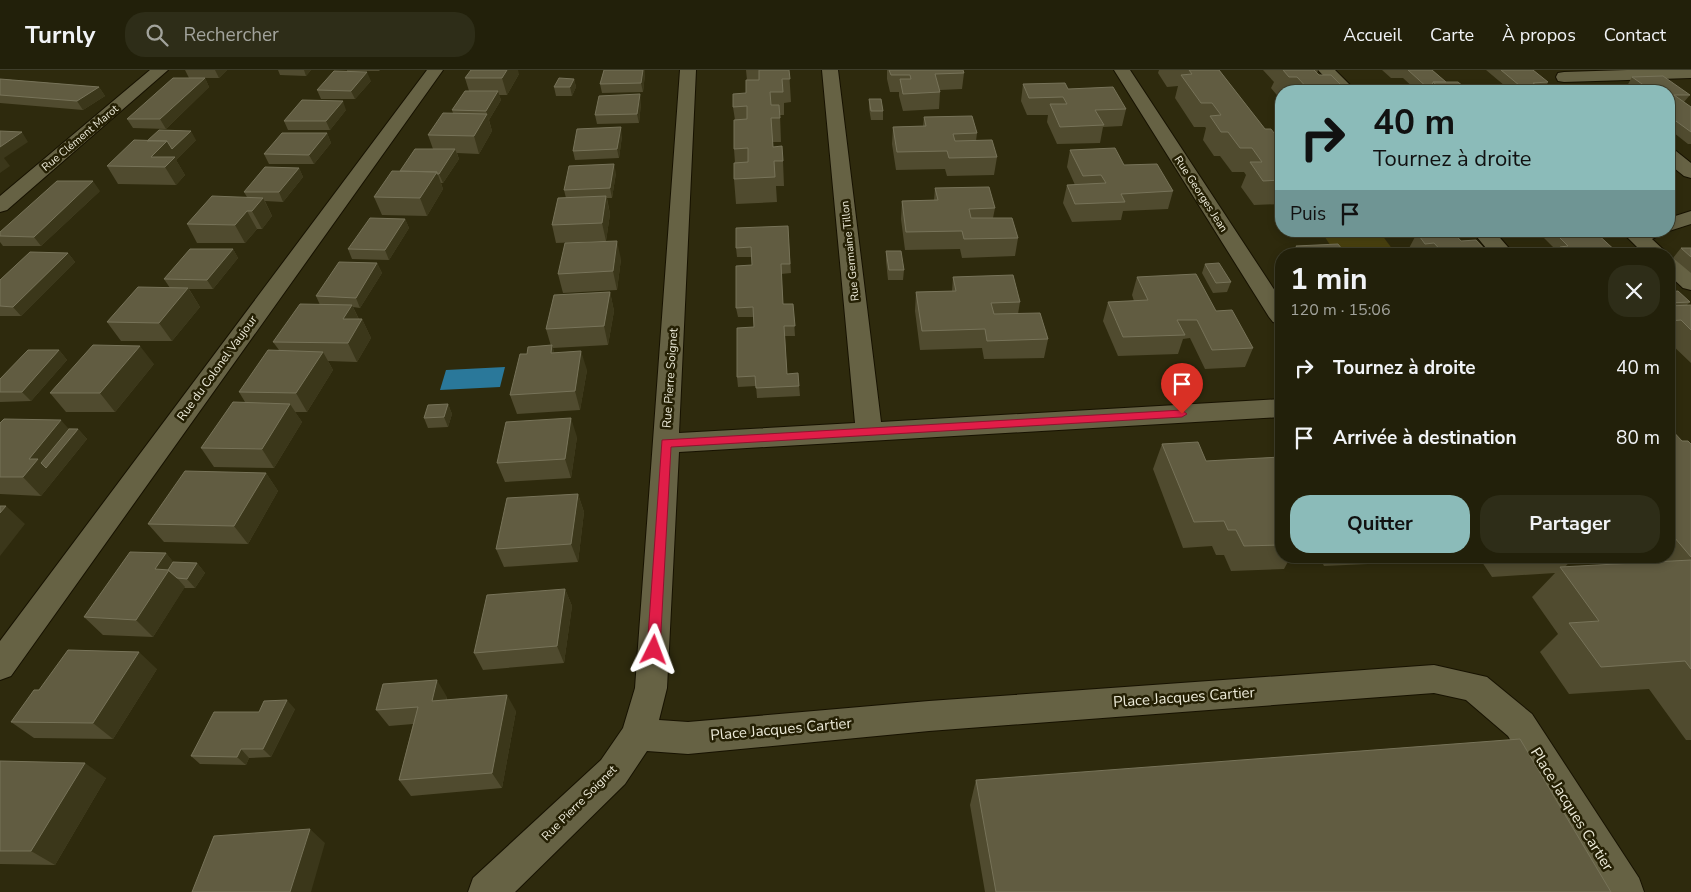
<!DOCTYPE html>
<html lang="fr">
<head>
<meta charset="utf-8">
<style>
	body { margin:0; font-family:"Nunito Sans",sans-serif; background:#2e2d18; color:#f1f3f6; height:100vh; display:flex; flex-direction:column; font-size:19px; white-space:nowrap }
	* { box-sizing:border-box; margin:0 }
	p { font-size:16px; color:#a2a39c }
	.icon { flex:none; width:28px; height:28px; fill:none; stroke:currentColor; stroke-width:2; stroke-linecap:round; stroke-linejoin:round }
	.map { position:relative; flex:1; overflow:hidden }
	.panel { position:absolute; left:1275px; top:178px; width:400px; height:315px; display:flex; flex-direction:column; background:#22200a; border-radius:20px; box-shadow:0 2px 8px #0003,0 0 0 1px #3f3e2b }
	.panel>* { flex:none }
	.hud { position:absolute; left:1275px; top:15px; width:400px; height:152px; border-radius:20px; box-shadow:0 2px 8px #0003,0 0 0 1px #3f3e2b; background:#8bbbb9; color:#111; overflow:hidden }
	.pin { position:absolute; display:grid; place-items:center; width:42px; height:42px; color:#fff; margin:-51px -21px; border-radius:50% 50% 50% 0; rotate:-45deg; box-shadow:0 0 5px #0007 }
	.pin .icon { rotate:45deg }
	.me { position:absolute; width:55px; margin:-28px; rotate:3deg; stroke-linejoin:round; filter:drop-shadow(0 0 4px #0008) }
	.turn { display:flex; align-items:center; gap:18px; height:105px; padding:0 15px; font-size:22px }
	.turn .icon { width:65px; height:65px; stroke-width:2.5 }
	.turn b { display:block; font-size:35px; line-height:42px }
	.then { display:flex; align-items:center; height:48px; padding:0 15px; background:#0003; gap:10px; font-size:19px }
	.round { display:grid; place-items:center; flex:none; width:52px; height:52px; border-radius:20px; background:#2e2d18 }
	.overview { display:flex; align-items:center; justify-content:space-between; height:85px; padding:0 15px }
	h1 { font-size:30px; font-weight:700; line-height:38px }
	.button { display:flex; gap:10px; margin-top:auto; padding:10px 15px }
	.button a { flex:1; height:58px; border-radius:20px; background:#8bbbb9; color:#111; font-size:20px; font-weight:700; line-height:58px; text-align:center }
	.button a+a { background:#2e2d18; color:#f1f3f6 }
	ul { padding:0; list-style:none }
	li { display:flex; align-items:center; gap:15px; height:70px; padding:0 15px }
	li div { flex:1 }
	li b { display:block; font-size:19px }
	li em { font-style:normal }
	header { display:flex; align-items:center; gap:30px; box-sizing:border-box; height:70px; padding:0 25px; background:#22200a; border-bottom:1px solid #3f3e2b }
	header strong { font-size:24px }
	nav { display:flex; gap:28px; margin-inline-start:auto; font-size:18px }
	.search { width:350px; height:45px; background:#2e2d18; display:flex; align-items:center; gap:12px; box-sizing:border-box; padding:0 18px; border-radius:20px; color:#a2a39c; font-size:19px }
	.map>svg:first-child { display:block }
</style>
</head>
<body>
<header>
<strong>Turnly</strong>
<div class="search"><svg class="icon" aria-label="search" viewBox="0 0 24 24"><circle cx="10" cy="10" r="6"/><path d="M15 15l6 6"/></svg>Rechercher</div>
<nav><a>Accueil</a><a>Carte</a><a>À propos</a><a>Contact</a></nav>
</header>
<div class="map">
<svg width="1691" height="822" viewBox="0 0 1691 822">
	<rect width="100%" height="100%" fill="#2e2a0d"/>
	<path fill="#49410f" d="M1321 161H1379L1396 184H1336Z"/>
	<path fill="#2a789a" d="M505 297 500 317 440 320 446 300Z"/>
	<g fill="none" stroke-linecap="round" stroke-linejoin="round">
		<g stroke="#171200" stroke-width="2">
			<path id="minor" d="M150 0H168L7 140 0 142V126Z
				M427 0H443L11 606 0 610V571Z
				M680 0H696L679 363 855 353 822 0H838L881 352 1281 329V347L679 382 667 618 659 650 688 652 929 631 1434 595 1487 607 1532 644 1639 808 1644 822H1603L1508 666 1466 630 1434 623 929 661 688 684 647 681 625 714 515 822H468L473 808 601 690 623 658 635 618Z
				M1114 0H1130L1281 230V254L1273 252 1269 247Z
				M1318 0H1335L1356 21H1338Z
				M1627 0H1691V8L1564 12 1558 11 1556 7 1558 3 1564 2Z
				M1669 79 1676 81 1691 93V108L1684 106 1669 94Z
				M1691 141V154L1669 161V148Z
				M1472 161H1494L1514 184H1491Z
				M1634 161H1663L1660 165 1652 169 1668 184H1644L1627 167Z
				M1669 187 1677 189 1691 202V220L1683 218 1669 205Z"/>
		</g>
		<use href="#minor" fill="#666244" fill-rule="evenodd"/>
	</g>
	<path fill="#504b2f" d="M185 0H227L219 8H189Z
		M278 0H311L306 6 280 5Z
		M347 0H380L379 1H347Z
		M604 0H645V4L643 22 602 23 600 14Z
		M746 0H789L791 32 784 33V45H780L781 72H773V77L783 91 784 116H776L777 132 736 134 734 109 735 93 734 79 735 50 733 37 746 23 747 10Z
		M887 0H963L964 3 962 19 940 20V22L939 39 903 41 899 26V22H890L887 9Z
		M1159 0H1219L1265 59 1281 72V134L1254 135 1241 117 1246 105 1244 102H1232L1220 86H1214L1203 70 1206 58 1205 57H1194L1175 28 1178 16 1167 17 1158 3Z
		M1263 0H1318L1317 3 1319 5 1347 21H1281V30L1271 18 1274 12Z
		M1382 0H1432L1446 12 1469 21H1417L1403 8H1391Z
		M1486 0H1533L1548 12 1544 21H1511Z
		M519 4 507 25H499L501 30 489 50 492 61 479 84 457 83 459 89 443 113H441L443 119 427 146 382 145 374 127 400 101 433 79 428 65 453 43 452 40 469 21 465 8Z
		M1632 7 1690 25 1684 32 1691 37V74H1688L1669 59V21H1634L1627 16Z
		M205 8 209 17 166 59 133 58 127 49Z
		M0 9 99 17 105 26 83 40 0 33Z
		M574 9 576 17 572 26H556L554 17Z
		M371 11 355 29H321L317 20Z
		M1023 14 1068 19 1126 39 1122 56 1103 57 1100 73 1057 74 1047 52 1048 45H1027L1021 31Z
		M869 29 883 41V50H871L869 38Z
		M641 33 639 53 597 54 595 45Z
		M346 40 330 60H288L284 51Z
		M924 47 977 63 976 71 997 87 994 105 947 106 945 99 896 100 892 74 893 57 923 56Z
		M327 63 331 73 314 94H269L264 84Z
		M622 66 619 88 575 90 573 81Z
		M196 70 176 90 185 105 176 115 118 114 107 96 147 71Z
		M1070 80 1124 95 1173 121 1168 139 1123 141 1121 150 1072 152 1063 133 1067 115H1075L1067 97Z
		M299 98 303 107 283 132 265 131 272 146 262 159H257L245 173H197L187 154 247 127 244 122Z
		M616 103 612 128H607L610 144 606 171 556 173 552 155 566 128 564 120Z
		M935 118 995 138 993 148 1018 168 1015 186 962 188 960 179 905 180 901 149 902 131 934 130Z
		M100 121 41 176H3L0 172V162Z
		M405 149 409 158 389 190 352 189 348 179Z
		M788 156 791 203 781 204 783 234H793L795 266H785L787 304 798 303 800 326 757 328 756 316 738 317 737 307 754 257 753 247H738L736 238 752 195V187H737L736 178Z
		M1537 161H1594L1619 184H1555L1557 181Z
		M1417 163 1461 171 1489 184H1409L1407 182Z
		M1296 176 1346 184H1292Z
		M1681 178H1691V203L1673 188Z
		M233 179 238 188 213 219H189L200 237 172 271H121L107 252 170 218 164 209Z
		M886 181 904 200 903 210H888L886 191Z
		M68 183 75 192 21 246H0V210Z
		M621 189 617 220 563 223 558 204Z
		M377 193 382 203 360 238 353 237 359 249H362L371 268 357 292 328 291 333 300 307 342H295L302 352 274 398 214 397 201 378 245 332 239 322 279 280 273 272 320 235 316 226Z
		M1205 194 1231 212 1227 222 1213 223 1202 203Z
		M953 207 1020 232 1018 244 1048 269 1044 288 984 289 982 278 920 280 915 241 916 222 952 221Z
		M1137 207 1216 241 1253 278 1245 297 1205 299 1190 268 1183 269 1178 284 1118 286 1103 251 1108 232 1134 231 1132 225Z
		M610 222 614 241 608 275 553 278 554 283 587 300 580 340 517 344 510 325 551 276 546 259Z
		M1669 222 1690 232 1687 235H1691V293L1669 272Z
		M59 280 67 290 31 331 0 332V309Z
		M154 294 115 342H66L50 323Z
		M448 334 452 344 448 357 428 358 424 348Z
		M0 353 78 359 87 369 41 426 0 424Z
		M1669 357 1682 371 1691 374V670H1686L1649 619 1569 624 1540 582 1558 564 1532 527 1555 503 1492 507 1478 486H1575L1565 497 1639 493 1634 486H1669Z
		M577 367 571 408 505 412 497 393Z
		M1162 374 1206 391 1281 387V486H1291L1284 499 1231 501 1224 485H1216L1212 476 1183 478 1153 399Z
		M266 403 278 421 248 474 164 472 148 454Z
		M578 424 584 442 578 492 504 497 496 479Z
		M166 483 173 492 197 493 205 503 195 518H184L153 567 103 565 84 547Z
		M1319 486H1416L1412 492 1324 496Z
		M565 519 572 536 564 593 483 600 474 583Z
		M157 599 113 669 34 668 11 652 39 620Z
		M447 627V630L516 641 502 718 411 726 399 710 413 654 389 656 376 640Z
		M295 639 271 687 249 688 246 695 200 694 191 686 259 642Z
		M0 691 106 708 55 795 0 794Z
		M976 710 1611 822H985L970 735Z"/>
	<path fill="#3b371a" d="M215 0H227L219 8Z
		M304 0H311L306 6Z
		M507 0H518L519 4 507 25 502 8Z
		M643 0H645V4L643 22 641 13Z
		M367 2 371 11 355 29 351 21Z
		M205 8 209 17 166 59 160 49Z
		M574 9 576 17 572 26 570 17Z
		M99 17 105 26 83 40 77 31Z
		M498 21 501 30 489 50 486 41Z
		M640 24 641 33 639 53 637 44Z
		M343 31 346 40 330 60 326 51Z
		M487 44 492 61 479 84 474 66Z
		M621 57 622 66 619 88 617 79Z
		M191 61 196 70 176 90 185 105 176 115 165 97 151 87 167 71Z
		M22 62 28 72 4 88 10 96 0 103V77Z
		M327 63 331 73 314 94 309 85Z
		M455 79 459 89 443 113 439 104Z
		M614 94 616 103 612 128 610 118Z
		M299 98 303 107 283 132 279 122Z
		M437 102 443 119 427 146 420 128Z
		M93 111 100 121 41 176 34 167Z
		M606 126 610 144 606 171 602 153Z
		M263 128 272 146 262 159 252 141Z
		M247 141 257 159 245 173 235 155Z
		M405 149 409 158 389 190 385 180Z
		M617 171 621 189 617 220 613 201Z
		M233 179 238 188 213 219 207 210Z
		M68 183 75 192 21 246 13 237Z
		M377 193 382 203 360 238 356 228Z
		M188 218 200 237 172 271 159 253Z
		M610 222 614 241 608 275 604 256Z
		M352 235 360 252 362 249 371 268 357 292 348 273 343 249Z
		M552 275 558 294 551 283Z
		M140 276 154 294 115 342 100 323Z
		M59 280 67 290 31 331 22 322Z
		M581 281 587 300 580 340 575 321Z
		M323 282 333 300 307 342 296 323Z
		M290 334 302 352 274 398 262 379Z
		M448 334 452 344 448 357 444 347Z
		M571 348 577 367 571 408 565 389Z
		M61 350 74 365 78 359 87 369 41 426 23 407 29 389Z
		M266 403 278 421 248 474 234 456Z
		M578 424 584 442 578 492 571 474Z
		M6 436 25 454 0 486V443Z
		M166 483 181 501 177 508 185 517 153 567 136 550 155 499Z
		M197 493 205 503 195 518 187 509Z
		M565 519 572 536 564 593 557 576Z
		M139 582 157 599 113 669 93 653Z
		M437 610 447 627 443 647 432 631Z
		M507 625 516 641 502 718 492 703Z
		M287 630 295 639 271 687 263 679Z
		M241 679 249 688 246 695 237 687Z
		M85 693 106 708 55 795 31 781Z
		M310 759 325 773 311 822H290Z"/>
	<path fill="#615c41" stroke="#777359" d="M471 0H507L502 8H465Z
		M604 0H643L641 13 600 14Z
		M759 0H789L790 9H782L783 22H770L771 35H779L780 48H771L773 77 782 76 783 91H774L775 107 734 109V93L748 92V78L734 79V50L747 49V36L733 37V24L746 23V10H759Z
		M889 0H963L964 3 935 4 940 22 903 24 900 9H911L910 5H891Z
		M1189 0H1219L1265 59H1271L1281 72V110L1263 111 1250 92H1262L1252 78H1240L1228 62H1221L1210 46 1221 45 1212 33H1201L1181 5 1192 4Z
		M1283 0H1314L1319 5H1331L1347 21H1310L1297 7H1289Z
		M1408 0H1432L1446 12H1433L1430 20Z
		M1501 0H1533L1548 12 1533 13 1544 21H1526Z
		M334 1 367 2 351 21 317 20Z
		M1663 6 1690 25H1674L1691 37V62L1669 46V21H1652L1632 7Z
		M173 8H205L160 49H127Z
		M559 8 574 9 570 17H554Z
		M0 9 99 17 77 31 0 25Z
		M1433 12H1458L1469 21H1443Z
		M1065 13 1068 19 1113 17 1126 39 1095 40 1104 55 1060 57 1050 34H1067L1063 27 1029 28 1023 14Z
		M465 21H498L486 41 452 40Z
		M640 24 637 44 595 45 599 26Z
		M869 29H881L883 41H871Z
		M302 30 343 31 326 51H284Z
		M443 43 487 44 474 66 428 65Z
		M972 46 977 63 953 64 955 71 992 70 997 87 949 88 947 81 897 82 893 57 926 56 924 47Z
		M621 57 617 79 573 81 577 59Z
		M159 60 191 61 172 79 167 71H147Z
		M0 61 22 62 0 77Z
		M282 63H327L309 85 264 84Z
		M134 70 167 71 151 87H175L165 97 107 96Z
		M1115 78 1124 95 1157 94 1173 121 1121 124 1125 132 1075 134 1067 115 1106 113 1101 105 1083 106 1070 80Z
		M415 79H455L439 104H437V102L400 101Z
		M614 94 610 118 564 120 569 96Z
		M265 97 299 98 279 122H244Z
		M392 101 437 102 420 128 374 127Z
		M57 111H93L34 167 0 166V162Z
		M989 117 995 138 969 139 971 148H1012L1018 168 964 169 962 161 906 162 902 131 938 130 935 118Z
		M212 126 263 128 252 141H247L235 155 187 154Z
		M606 126 602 153 552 155 558 128Z
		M370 148 405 149 385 180 348 179Z
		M788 156 790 194H781L783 234H793L795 256H784L787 304 798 303 799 316 756 318 755 306 737 307V258L754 257 753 237 736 238V196L752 195 751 177 736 178V158Z
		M1553 161H1594L1619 184H1567L1560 177 1568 176Z
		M1453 162 1461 171 1476 170 1489 184H1444L1434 173 1425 174 1417 163Z
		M617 171 613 201 558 204 565 173Z
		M1338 174 1346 184H1301L1296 176Z
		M1681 178H1691V187Z
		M190 179H233L207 210 164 209Z
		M886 181H901L904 200H889Z
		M30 182 68 183 13 237 0 236V210Z
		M339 192 377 193 356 228 316 226Z
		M1219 193 1231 212 1216 213 1205 194Z
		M1196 204 1216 241 1232 240 1253 278 1212 280 1197 250H1177L1185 265 1123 267 1108 232 1148 230 1137 207Z
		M1013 205 1020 232 991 233 994 244 1040 243 1048 269 987 271 985 259 922 261 916 222 956 221 953 207Z
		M138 217 188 218 159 253 107 252Z
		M1678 221 1690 232 1669 233V222Z
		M610 222 604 256 546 259 554 225Z
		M300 234 352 235 343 249H362L348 273 273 272Z
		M1691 235V260L1681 250 1669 251V236Z
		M93 275 140 276 100 323H50Z
		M552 275 551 283 581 281 575 321 510 325 520 284H527L528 277Z
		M28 280H59L22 322H0V309Z
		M268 280 323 282 296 323 239 322Z
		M233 332 290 334 262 379 201 378Z
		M448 334 444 347 424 348 428 335Z
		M571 348 565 389 497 393 506 352Z
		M4 349 61 350 29 389H38L23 407H0V353Z
		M1669 357 1682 371H1688L1691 374V487L1669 461Z
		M69 359H78L46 398 41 393Z
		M1198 372 1206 391 1281 387V475L1244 476 1236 460H1228L1224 451 1194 452 1162 374Z
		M185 401 266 403 234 456 148 454Z
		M578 424 571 474 496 479 507 428Z
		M0 436H6L0 443Z
		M130 482 166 483 155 499 169 500 136 550 84 547Z
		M1691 490V599L1685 591 1601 597 1569 553 1599 551 1560 497Z
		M173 492 197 493 187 509 177 508 168 500Z
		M565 519 557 576 474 583 487 525Z
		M68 580 139 582 93 653 11 652 34 620H39Z
		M437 610 432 631 507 625 492 703 399 710 418 637 376 640 383 614Z
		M287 630 263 679H241L237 687 191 686 214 642H259L264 631Z
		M1520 669 1611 822H996L976 710Z
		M0 691 85 693 31 781H0Z
		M310 759 290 822H192L214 766Z"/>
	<path fill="#e11d48" stroke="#92132f" d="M1182 340 1187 344 1182 347 671 377 660 580 658 585H649L647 580 662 370Z"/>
	<g text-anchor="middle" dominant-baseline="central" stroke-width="5" stroke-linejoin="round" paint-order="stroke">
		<g font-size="11" fill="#edebda" stroke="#252004">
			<text transform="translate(80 68) rotate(-40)">Rue Clément Marot</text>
			<text transform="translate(1201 124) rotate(57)">Rue Georges Jean</text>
			<text transform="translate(850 181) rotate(-96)">Rue Germaine Tillon</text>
		</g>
		<g font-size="12" fill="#edebda" stroke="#252004">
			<text transform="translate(217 298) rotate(-54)">Rue du Colonel Vaujour</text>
			<text transform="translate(670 308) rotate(-86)">Rue Pierre Soignet</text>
			<text transform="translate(579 733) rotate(-45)">Rue Pierre Soignet</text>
		</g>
		<g font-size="15" fill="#edebda" stroke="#252004">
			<text transform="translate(1184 627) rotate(-4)">Place Jacques Cartier</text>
			<text transform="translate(781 659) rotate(-5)">Place Jacques Cartier</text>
			<text transform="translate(1572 739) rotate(58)">Place Jacques Cartier</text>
		</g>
	</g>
</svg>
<div class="pin" style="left:1182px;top:344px;background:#d93025"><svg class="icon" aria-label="arrive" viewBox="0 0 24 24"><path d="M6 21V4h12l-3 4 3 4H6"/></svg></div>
<svg class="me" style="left:654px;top:580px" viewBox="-20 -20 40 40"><path d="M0-17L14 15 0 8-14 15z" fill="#e11d48" stroke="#fff" stroke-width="4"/></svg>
<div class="hud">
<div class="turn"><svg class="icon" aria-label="right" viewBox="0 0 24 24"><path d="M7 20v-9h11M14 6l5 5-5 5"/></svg><div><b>40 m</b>Tournez à droite</div></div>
<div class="then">Puis<svg class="icon" aria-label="arrive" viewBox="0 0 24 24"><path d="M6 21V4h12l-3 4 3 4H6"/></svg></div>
</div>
<section class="panel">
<div class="overview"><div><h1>1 min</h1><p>120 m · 15:06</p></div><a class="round"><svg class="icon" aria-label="close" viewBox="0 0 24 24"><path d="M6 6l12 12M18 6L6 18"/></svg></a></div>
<ul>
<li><svg class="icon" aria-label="right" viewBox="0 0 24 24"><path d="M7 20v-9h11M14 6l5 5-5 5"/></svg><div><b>Tournez à droite</b></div><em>40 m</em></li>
<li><svg class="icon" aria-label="arrive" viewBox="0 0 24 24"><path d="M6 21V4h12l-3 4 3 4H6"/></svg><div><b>Arrivée à destination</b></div><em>80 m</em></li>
</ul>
<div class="button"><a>Quitter</a><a>Partager</a></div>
</section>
</div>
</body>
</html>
